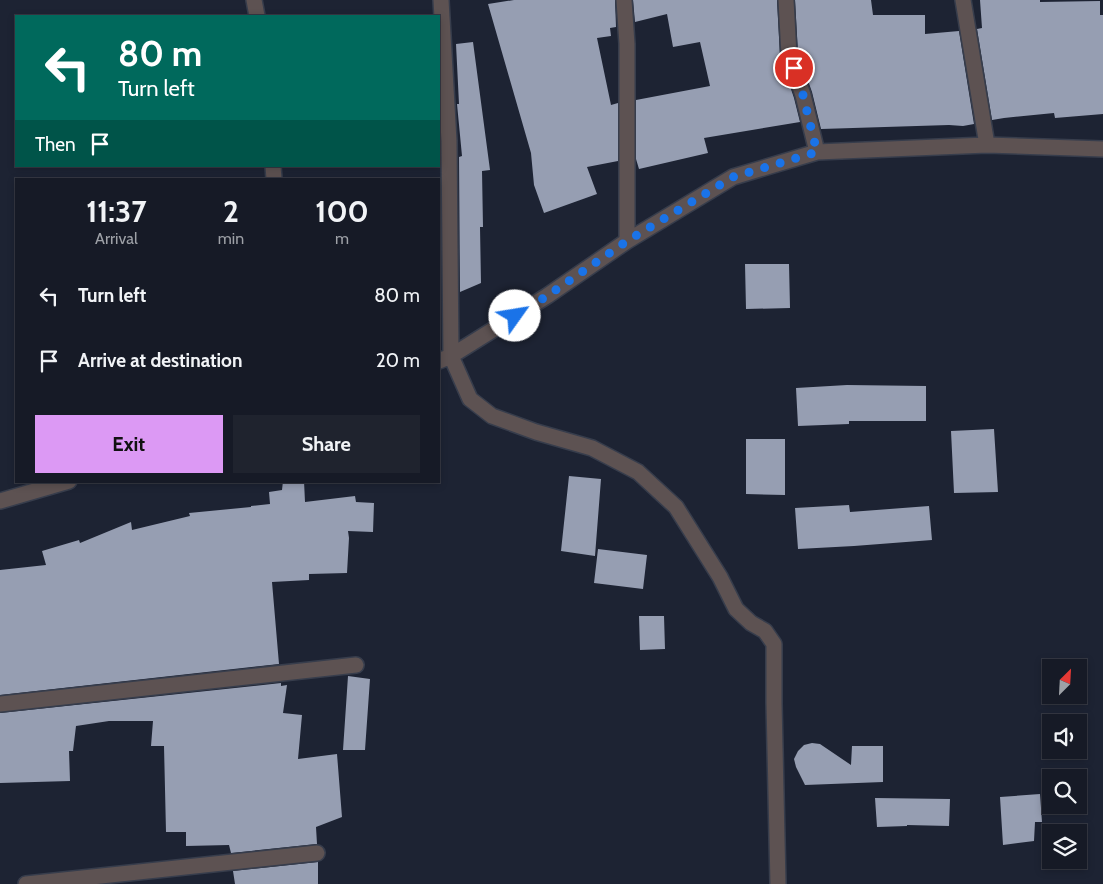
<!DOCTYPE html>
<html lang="en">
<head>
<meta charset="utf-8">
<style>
	body { margin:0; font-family:Cabin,sans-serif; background:#1f232e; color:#f1f3f6; height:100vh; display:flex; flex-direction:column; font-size:19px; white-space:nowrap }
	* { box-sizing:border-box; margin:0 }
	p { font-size:16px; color:#9ea1a7 }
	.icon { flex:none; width:28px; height:28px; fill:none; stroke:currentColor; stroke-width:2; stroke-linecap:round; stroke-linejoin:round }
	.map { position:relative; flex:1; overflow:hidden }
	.panel { position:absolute; left:15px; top:178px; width:425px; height:305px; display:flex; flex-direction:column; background:#161a26; border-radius:0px; box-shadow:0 2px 8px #0003,0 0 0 1px #353843 }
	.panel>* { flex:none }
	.hud { position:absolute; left:15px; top:15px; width:425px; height:152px; border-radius:0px; box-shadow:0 2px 8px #0003,0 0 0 1px #353843; background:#00695c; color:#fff; overflow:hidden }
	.needle { width:32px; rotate:24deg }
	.tools { position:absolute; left:1042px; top:659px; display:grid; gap:10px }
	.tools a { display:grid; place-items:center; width:45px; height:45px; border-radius:0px; background:#161a26; box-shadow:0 2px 8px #0003,0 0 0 1px #353843; font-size:25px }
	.pin { position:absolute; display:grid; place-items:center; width:42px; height:42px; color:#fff; margin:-21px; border:2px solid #fff; border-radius:50%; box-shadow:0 1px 5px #0007 }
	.me { position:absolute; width:55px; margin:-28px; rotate:58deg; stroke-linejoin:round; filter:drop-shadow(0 0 4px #0008) }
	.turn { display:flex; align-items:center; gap:18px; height:105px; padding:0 20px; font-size:22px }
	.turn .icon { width:65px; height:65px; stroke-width:2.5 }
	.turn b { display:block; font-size:35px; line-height:42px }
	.then { display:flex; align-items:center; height:48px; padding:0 20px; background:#0003; gap:10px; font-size:19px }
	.eta { display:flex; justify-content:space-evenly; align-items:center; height:85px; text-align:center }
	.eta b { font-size:30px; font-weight:700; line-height:35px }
	.button { display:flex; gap:10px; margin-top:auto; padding:10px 20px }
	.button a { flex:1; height:58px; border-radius:0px; background:#dc99f4; color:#111; font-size:20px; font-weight:700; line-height:58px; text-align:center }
	.button a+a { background:#1f232e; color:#f1f3f6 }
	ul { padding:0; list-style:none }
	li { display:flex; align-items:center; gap:15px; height:65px; padding:0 20px }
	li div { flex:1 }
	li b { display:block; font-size:19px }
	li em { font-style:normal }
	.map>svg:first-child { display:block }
</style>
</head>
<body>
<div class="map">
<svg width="1103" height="884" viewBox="0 0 1103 884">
	<rect width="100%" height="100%" fill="#1d2333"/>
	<path fill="#969eb2" d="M514 0H615L616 27 610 28 611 36 597 38 611 105 618 103V161L587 167 597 194 544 213 534 185 531 153 488 4Z
		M633 0H777L780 56 794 98 800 122 704 138 708 153 639 169 636 159V100L710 86 700 42 673 47 667 14 635 22Z
		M795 0H871L873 15H925V34L959 31 974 124 963 126 949 125 821 129 812 92 798 53Z
		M980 0H1040V2L1100 1V15H1103V114L1055 118 1054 113 1004 118 992 120 977 29 982 28Z
		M473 42 490 170 482 171 483 227H480L481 283 460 292 459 157 462 156 457 104H459L456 44Z
		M745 264H789L790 308 746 309Z
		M847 385 926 386V421H849V424L798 426 796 388Z
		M994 429 998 492 954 493 951 431Z
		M746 439H785V495L746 494Z
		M569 476 601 479 595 556 561 551Z
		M283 481H304L305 502 355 496 356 502 374 503 373 532 348 531 349 538 347 573 309 574V580L272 582 279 664 0 695V570L46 565 42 551 79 540 80 543 131 522 132 530 190 516 189 513 251 507V506L270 504 269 492 282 490Z
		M849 505 850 512 929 506 932 540 854 546 798 549 795 508Z
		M598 549 647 555 643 589 594 583Z
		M639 616H664L665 649 640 650Z
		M348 676 370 679 365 750H343Z
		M281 683V686L287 685 283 713 302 715 298 759 337 754 342 817 316 827 317 844 231 853 229 845 186 846V832H166L164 746H151L153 721H109L76 726 73 751H69L70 781 0 783V713Z
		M812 743 820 744 851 765 852 746H883V782L805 785 796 767 794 759 798 751 804 745Z
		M1040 794 1042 822H1035L1034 841 1003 845 1000 797Z
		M875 798 950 799 949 826 907 825V826L877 827Z
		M318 862V884H235L233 871Z"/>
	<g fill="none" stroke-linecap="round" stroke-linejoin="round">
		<g stroke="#373d4c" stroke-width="18">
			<path id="street" d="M254 0 257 16
				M441 0 449 141 451 356 470 399 492 416 536 432 592 448 638 472 676 507 720 577 736 609 751 623 765 631 774 644V703L778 884
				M624 0 627 44V241
				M786 0 789 55 803 95 817 152
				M963 0 987 145
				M273 166 274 179
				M439 361 451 356 547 296 627 241 733 177 817 152 987 145 1103 149
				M0 501 69 481
				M0 704 356 665
				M26 884 317 853"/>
		</g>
		<use href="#street" stroke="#5d5252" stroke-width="15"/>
	</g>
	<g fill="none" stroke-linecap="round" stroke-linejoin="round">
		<path stroke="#1a73e8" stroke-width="9" stroke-dasharray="0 16.2" d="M515 316 547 296 627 241 733 177 817 152 803 95 794 68"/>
	</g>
</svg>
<div class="tools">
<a><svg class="needle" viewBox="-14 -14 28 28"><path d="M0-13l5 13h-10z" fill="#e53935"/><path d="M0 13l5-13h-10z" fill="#9ea1a7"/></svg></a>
<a><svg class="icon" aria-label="sound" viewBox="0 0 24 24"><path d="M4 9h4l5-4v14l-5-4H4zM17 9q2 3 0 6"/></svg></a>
<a><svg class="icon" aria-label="search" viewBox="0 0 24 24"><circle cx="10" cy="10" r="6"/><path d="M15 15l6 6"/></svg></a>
<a><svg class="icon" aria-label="layers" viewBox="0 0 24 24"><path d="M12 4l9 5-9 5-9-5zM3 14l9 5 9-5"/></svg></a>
</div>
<div class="pin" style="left:794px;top:68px;background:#d93025"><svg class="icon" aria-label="arrive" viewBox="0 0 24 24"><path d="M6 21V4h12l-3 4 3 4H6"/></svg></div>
<svg class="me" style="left:515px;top:316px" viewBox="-20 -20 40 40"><circle r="19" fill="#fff"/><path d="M0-13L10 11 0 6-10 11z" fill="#1a73e8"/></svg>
<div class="hud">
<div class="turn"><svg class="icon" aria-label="left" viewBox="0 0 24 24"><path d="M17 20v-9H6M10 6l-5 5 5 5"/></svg><div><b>80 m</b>Turn left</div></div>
<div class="then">Then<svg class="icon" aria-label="arrive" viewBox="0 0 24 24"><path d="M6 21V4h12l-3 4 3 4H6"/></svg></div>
</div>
<section class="panel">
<div class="eta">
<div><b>11:37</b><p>Arrival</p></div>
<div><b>2</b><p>min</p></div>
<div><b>100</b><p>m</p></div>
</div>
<ul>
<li><svg class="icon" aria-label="left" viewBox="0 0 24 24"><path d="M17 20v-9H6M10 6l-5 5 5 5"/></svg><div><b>Turn left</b></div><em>80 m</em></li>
<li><svg class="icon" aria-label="arrive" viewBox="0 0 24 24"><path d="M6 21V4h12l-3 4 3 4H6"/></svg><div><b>Arrive at destination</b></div><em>20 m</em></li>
</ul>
<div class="button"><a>Exit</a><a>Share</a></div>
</section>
</div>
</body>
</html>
